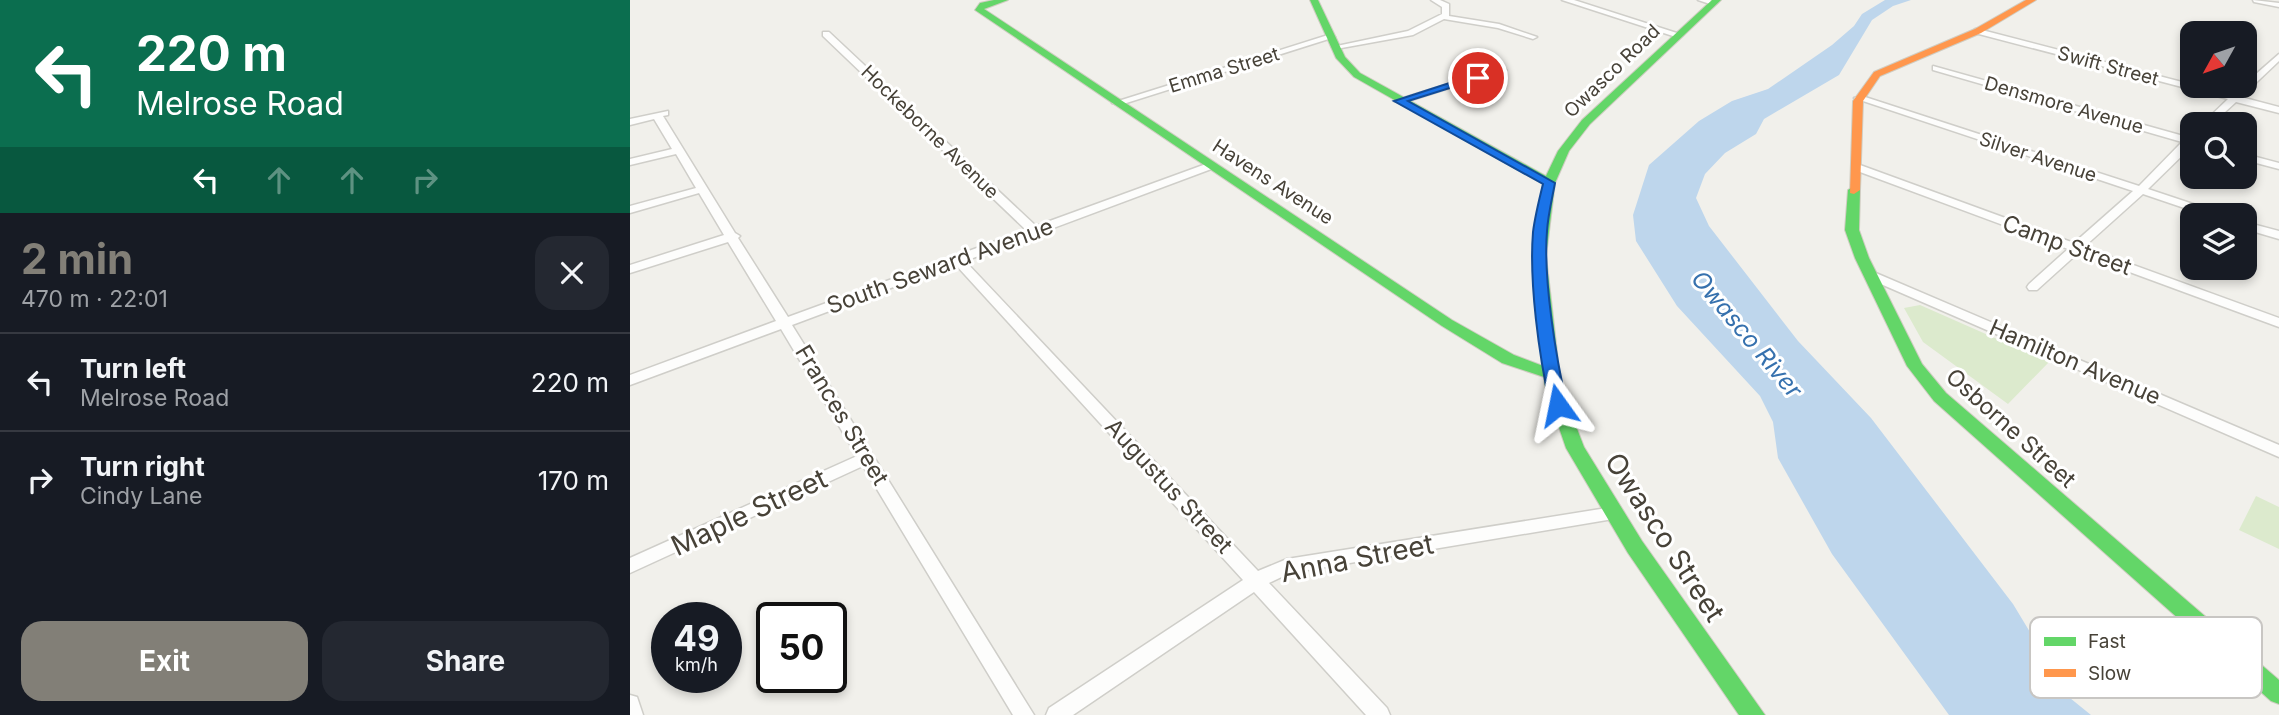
<!DOCTYPE html>
<html lang="en">
<head>
<meta charset="utf-8">
<style>
	body { margin:0; font-family:Inter,sans-serif; background:#242831; color:#f1f3f6; height:100vh; display:flex; flex-direction:column; font-size:26px; white-space:nowrap }
	* { box-sizing:border-box; margin:0 }
	p { font-size:23px; color:#9ea1a6 }
	.icon { flex:none; width:38px; height:38px; fill:none; stroke:currentColor; stroke-width:2; stroke-linecap:round; stroke-linejoin:round }
	.map { position:relative; flex:1; overflow:hidden }
	.drawer { display:flex; flex-direction:column; background:#171b24; width:630px }
	.drawer>* { flex:none }
	.top-card { background:#0b6e4f; color:#fff; overflow:hidden }
	.needle { width:46px; rotate:230deg }
	.buttons { position:absolute; left:1550px; top:21px; display:grid; gap:14px }
	.buttons a { display:grid; place-items:center; width:77px; height:77px; border-radius:14px; background:#171b24; box-shadow:0 4px 10px #0003; font-size:35px }
	.speed { position:absolute; left:21px; top:602px; display:flex; gap:14px; font-size:35px; font-weight:700; text-align:center }
	.speed>* { display:grid; place-content:center; width:91px; height:91px; border-radius:50%; background:#171b24; box-shadow:0 4px 10px #0003; line-height:1 }
	.speed small { font-size:18px; font-weight:400 }
	.speed .limit { border:4px solid #111; border-radius:10px; background:#fff; color:#111 }
	.pin { position:absolute; display:grid; place-items:center; width:60px; height:60px; color:#fff; margin:-30px; border:4px solid #fff; border-radius:50%; box-shadow:0 2px 7px #0007 }
	.me { position:absolute; width:77px; margin:-38px; rotate:348deg; stroke-linejoin:round; filter:drop-shadow(0 0 5px #0008) }
	.turn { display:flex; align-items:center; gap:24px; height:147px; padding:0 21px; font-size:32px }
	.turn .icon { width:91px; height:91px; stroke-width:2.5 }
	.turn b { display:block; font-size:49px; line-height:60px }
	.lanes { display:flex; align-items:center; height:66px; padding:0 21px; background:#0003; justify-content:center; gap:35px; direction:ltr }
	.lanes .off { opacity:.35 }
	.round { display:grid; place-items:center; flex:none; width:74px; height:74px; border-radius:21px; background:#242831 }
	.overview { display:flex; align-items:center; justify-content:space-between; height:119px; padding:0 21px }
	h1 { font-size:42px; font-weight:700; line-height:52px; color:#827f77 }
	.cta { display:flex; gap:14px; margin-top:auto; padding:14px 21px }
	.cta a { flex:1; height:80px; border-radius:21px; background:#827f77; color:#fff; font-size:28px; font-weight:700; line-height:80px; text-align:center }
	.cta a+a { background:#242831; color:#f1f3f6 }
	ul { padding:0; list-style:none }
	li { display:flex; align-items:center; gap:21px; height:98px; padding:0 21px; border-top:2px solid #363941 }
	li div { flex:1 }
	li b { display:block; font-size:26px }
	li em { font-style:normal }
	main { display:flex; flex:1; min-height:0 }
	.map>svg:first-child { display:block }
</style>
</head>
<body>
<main>
<section class="drawer">
<div class="top-card">
<div class="turn"><svg class="icon" aria-label="left" viewBox="0 0 24 24"><path d="M17 20v-9H6M10 6l-5 5 5 5"/></svg><div><b>220 m</b>Melrose Road</div></div>
<div class="lanes"><svg class="icon" aria-label="left" viewBox="0 0 24 24"><path d="M17 20v-9H6M10 6l-5 5 5 5"/></svg><svg class="icon off" aria-label="ahead" viewBox="0 0 24 24"><path d="M12 20V5M6 11l6-6 6 6"/></svg><svg class="icon off" aria-label="ahead" viewBox="0 0 24 24"><path d="M12 20V5M6 11l6-6 6 6"/></svg><svg class="icon off" aria-label="right" viewBox="0 0 24 24"><path d="M7 20v-9h11M14 6l5 5-5 5"/></svg></div>
</div>
<div class="overview"><div><h1>2 min</h1><p>470 m · 22:01</p></div><a class="round"><svg class="icon" aria-label="close" viewBox="0 0 24 24"><path d="M6 6l12 12M18 6L6 18"/></svg></a></div>
<ul>
<li><svg class="icon" aria-label="left" viewBox="0 0 24 24"><path d="M17 20v-9H6M10 6l-5 5 5 5"/></svg><div><b>Turn left</b><p>Melrose Road</p></div><em>220 m</em></li>
<li><svg class="icon" aria-label="right" viewBox="0 0 24 24"><path d="M7 20v-9h11M14 6l5 5-5 5"/></svg><div><b>Turn right</b><p>Cindy Lane</p></div><em>170 m</em></li>
</ul>
<div class="cta"><a>Exit</a><a>Share</a></div>
</section>
<div class="map">
<svg width="1649" height="715" viewBox="0 0 1649 715">
	<rect width="100%" height="100%" fill="#f1f0eb"/>
	<path fill="#dceacd" d="M1290 305 1419 362 1378 404 1293 342 1274 308Z
		M1626 496 1649 507V549L1609 530Z"/>
	<path fill="#bed6ec" d="M1255 0H1281L1263 6 1242 20 1209 75 1134 119 1126 134 1095 153 1075 174 1066 198 1079 226 1168 341 1241 418 1383 604 1440 698 1461 715H1319L1202 554 1148 458 1143 422 1130 396 1047 306 1006 241 1003 215 1019 165 1069 121 1102 101 1138 89 1202 45 1224 26 1232 14Z"/>
	<g fill="none" stroke-linecap="round" stroke-linejoin="round">
		<g stroke="#cfcec9" stroke-width="3">
			<path id="street" d="M801 0H810L819 4V16L869 24 907 37 903 39 868 28 814 19 783 35 706 49 702 47 778 31 812 14V7Z
				M932 0H944L1053 35 1046 37Z
				M1068 0H1080L1087 3 1083 5Z
				M1623 0 1649 3V7L1624 2Z
				M1348 29 1602 95 1649 54V61L1611 97 1649 107V113L1606 102 1582 124H1572L1598 99 1345 33V29Z
				M193 32H199L406 226 576 164H584V168L335 261 628 571 657 559 983 507 989 508 991 513 989 518 660 573 639 583 757 708 760 715H736L624 592 443 715H416L419 708 613 580 325 264 162 325 404 715H383L233 466 0 573V558L227 456 151 329 0 385V375L146 321 98 242 0 273V265L94 235 69 193 0 213V206L66 188 46 154 0 165V159L42 149 24 119 0 125V119L38 111V115L33 116 105 233 110 236 108 238 158 317 396 230 193 36Z
				M698 35 705 37 490 105 482 103Z
				M1303 66 1557 137 1563 134V145L1518 189 1590 213 1591 215H1575L1513 194 1454 247 1649 318V327L1448 253 1407 290H1399L1397 287 1399 284 1438 249 1222 169V165H1230L1444 243 1503 191 1224 98 1232 96 1509 186 1552 142 1303 70Z
				M869 68 876 70 772 103 764 101Z
				M1615 154 1649 163V169L1615 160Z
				M1615 222 1649 231V239L1615 229Z
				M1241 271 1649 445V457L1237 278 1235 275 1237 272Z
				M0 695 7 697 13 715H0Z"/>
		</g>
		<g stroke="#d0cdc2" stroke-width="2">
			<path id="fast" d="M364 0H378L354 9 822 320 884 355 913 366 902 256 913 184 724 77 706 58 680 0H688L715 57 730 73 916 176 928 151 952 120 1082 0H1091L960 124 939 151 925 183 916 256 931 387 954 447 1012 541 1135 715H1109L998 553 936 448 915 387 914 377 872 363 812 326 345 10 350 3Z
				M1224 186 1230 190 1229 230 1239 258 1292 364 1316 393 1649 680V704L1641 701 1304 401 1277 366 1225 258 1215 230 1218 190Z"/>
		</g>
		<g stroke="#d0cdc2" stroke-width="2">
			<path id="slow" d="M1396 0H1406L1351 33 1250 76 1233 101 1230 190 1224 194 1220 193 1223 101 1244 72 1345 29Z"/>
		</g>
		<use href="#street" fill="#fdfdfc" fill-rule="evenodd"/>
		<use href="#fast" fill="#63d668" fill-rule="evenodd"/>
		<use href="#slow" fill="#ff974d" fill-rule="evenodd"/>
	</g>
	<path fill="#1a73e8" stroke="#114b97" stroke-width="2" d="M844 75 852 78 778 101 925 183C922 199 918 215 917 231 913 278 926 359 937 405L928 411 920 405C909 356 899 282 903 232 905 216 909 200 913 184L764 101Z"/>
	<g text-anchor="middle" dominant-baseline="central" stroke-width="6" stroke-linejoin="round" paint-order="stroke">
		<g font-size="19" fill="#474238" stroke="#fff">
			<text transform="translate(1478 66) rotate(15)">Swift Street</text>
			<text transform="translate(594 70) rotate(-17)">Emma Street</text>
			<text transform="translate(982 71) rotate(-44)">Owasco Road</text>
			<text transform="translate(1434 105) rotate(16)">Densmore Avenue</text>
			<text transform="translate(300 132) rotate(44)">Hockeborne Avenue</text>
			<text transform="translate(1408 157) rotate(18)">Silver Avenue</text>
			<text transform="translate(643 182) rotate(33)">Havens Avenue</text>
		</g>
		<g font-size="23" fill="#474238" stroke="#fff">
			<text transform="translate(1437 245) rotate(20)">Camp Street</text>
			<text transform="translate(310 266) rotate(-20)">South Seward Avenue</text>
			<text transform="translate(1445 362) rotate(23)">Hamilton Avenue</text>
			<text transform="translate(212 415) rotate(59)">Frances Street</text>
			<text transform="translate(1381 428) rotate(42)">Osborne Street</text>
			<text transform="translate(539 486) rotate(47)">Augustus Street</text>
		</g>
		<g font-size="24" font-style="italic" fill="#3671ae" stroke="#fff">
			<text transform="translate(1117 334) rotate(50)">Owasco River</text>
		</g>
		<g font-size="28" fill="#474238" stroke="#fff">
			<text transform="translate(119 512) rotate(-25)">Maple Street</text>
			<text transform="translate(1035 537) rotate(57)">Owasco Street</text>
			<text transform="translate(727 558) rotate(-11)">Anna Street</text>
		</g>
	</g>
	<rect x="1400" y="617" width="232" height="81" rx="10" fill="#fff" stroke="#c8c6c3" stroke-width="2"/>
	<rect x="1414" y="637" width="32" height="9" fill="#63d668"/>
	<rect x="1414" y="669" width="32" height="8" fill="#ff974d"/>
	<g font-size="19" fill="#474238">
		<text x="1458" y="648">Fast</text>
		<text x="1458" y="680">Slow</text>
	</g>
</svg>
<div class="buttons">
<a><svg class="needle" viewBox="-14 -14 28 28"><path d="M0-13l5 13h-10z" fill="#e53935"/><path d="M0 13l5-13h-10z" fill="#9ea1a6"/></svg></a>
<a><svg class="icon" aria-label="search" viewBox="0 0 24 24"><circle cx="10" cy="10" r="6"/><path d="M15 15l6 6"/></svg></a>
<a><svg class="icon" aria-label="layers" viewBox="0 0 24 24"><path d="M12 4l9 5-9 5-9-5zM3 14l9 5 9-5"/></svg></a>
</div>
<div class="speed"><div>49<small>km/h</small></div><div class="limit">50</div></div>
<div class="pin" style="left:848px;top:78px;background:#d93025"><svg class="icon" aria-label="arrive" viewBox="0 0 24 24"><path d="M6 21V4h12l-3 4 3 4H6"/></svg></div>
<svg class="me" style="left:928px;top:405px" viewBox="-20 -20 40 40"><path d="M0-17L14 15 0 8-14 15z" fill="#1a73e8" stroke="#fff" stroke-width="4"/></svg>
</div>
</main>
</body>
</html>
